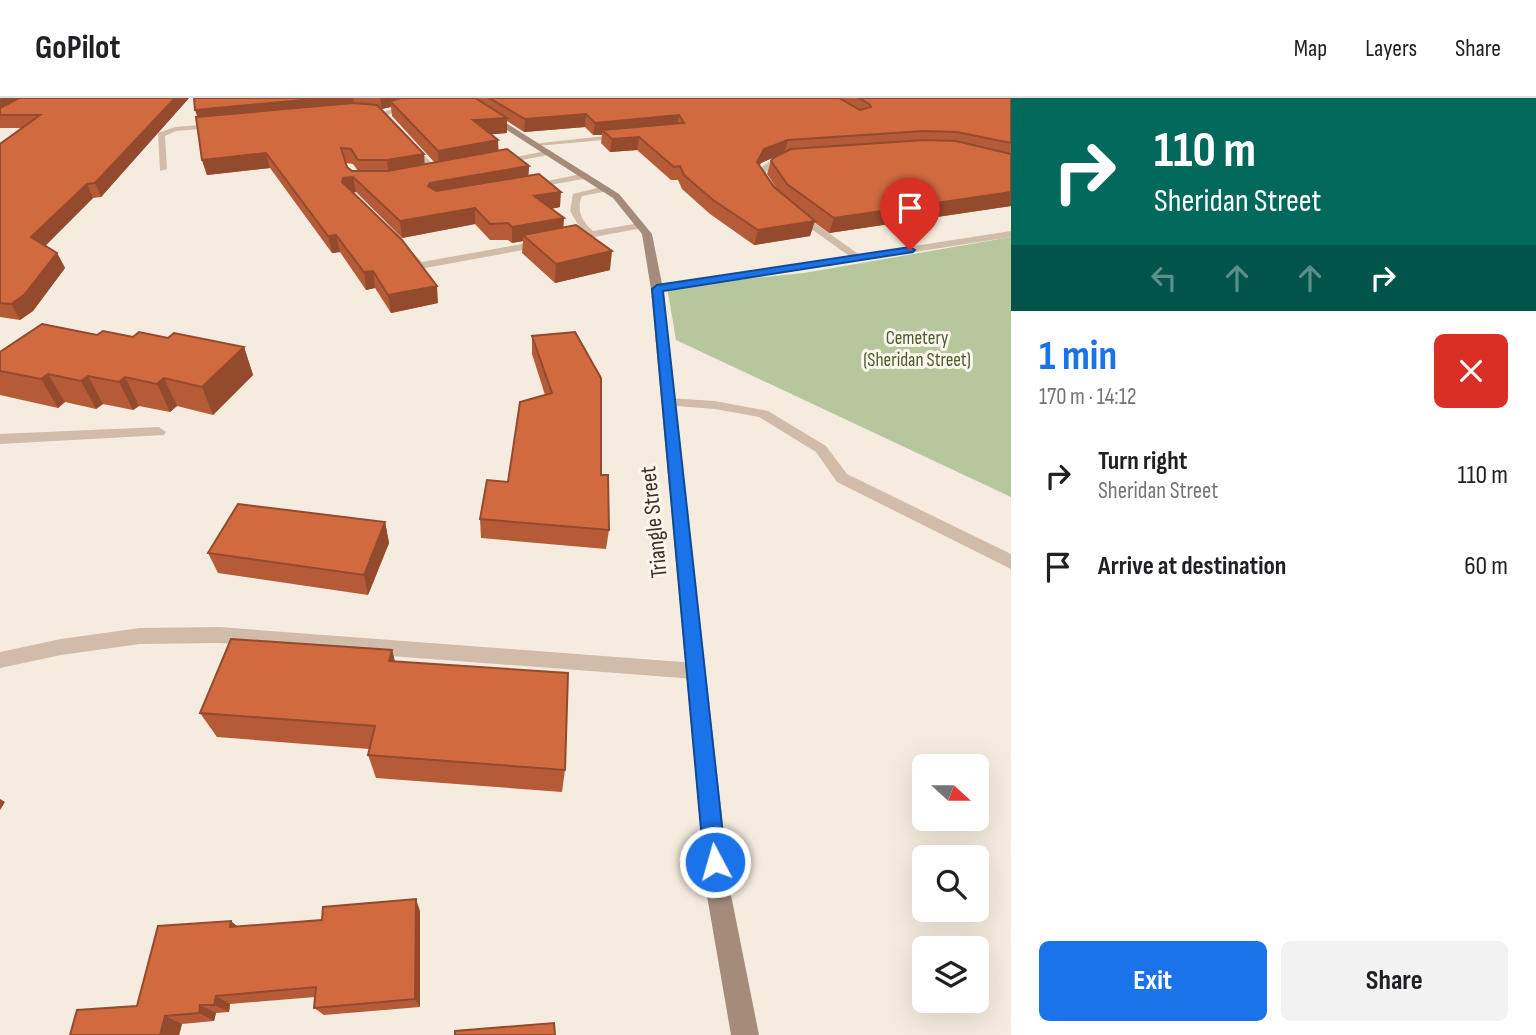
<!DOCTYPE html>
<html lang="en">
<head>
<meta charset="utf-8">
<style>
	body { margin:0; font-family:"Sofia Sans Condensed",sans-serif; background:#f2f2f2; color:#202124; height:100vh; display:flex; flex-direction:column; font-size:26px; white-space:nowrap }
	* { box-sizing:border-box; margin:0 }
	p { font-size:23px; color:#757577 }
	.icon { flex:none; width:38px; height:38px; fill:none; stroke:currentColor; stroke-width:2; stroke-linecap:round; stroke-linejoin:round }
	.map { position:relative; flex:1; overflow:hidden }
	.drawer { display:flex; flex-direction:column; background:#fff; width:525px }
	.drawer>* { flex:none }
	.hud { background:#00695c; color:#fff; overflow:hidden }
	.needle { width:46px; rotate:111deg }
	.tools { position:absolute; left:912px; top:656px; display:grid; gap:14px }
	.tools a { display:grid; place-items:center; width:77px; height:77px; border-radius:10px; background:#fff; box-shadow:0 7px 28px #0002; font-size:35px }
	.pin { position:absolute; display:grid; place-items:center; width:60px; height:60px; color:#fff; margin:-72px -30px; border-radius:50% 50% 50% 0; rotate:-45deg; box-shadow:0 0 7px #0007 }
	.pin .icon { rotate:45deg }
	.me { position:absolute; width:77px; margin:-38px; rotate:354deg; stroke-linejoin:round; filter:drop-shadow(0 0 5px #0008) }
	.turn { display:flex; align-items:center; gap:24px; height:147px; padding:0 28px; font-size:32px }
	.turn .icon { width:91px; height:91px; stroke-width:2.5 }
	.turn b { display:block; font-size:49px; line-height:60px }
	.lanes { display:flex; align-items:center; height:66px; padding:0 28px; background:#0003; justify-content:center; gap:35px; direction:ltr }
	.lanes .off { opacity:.35 }
	.round { display:grid; place-items:center; flex:none; width:74px; height:74px; border-radius:10px; background:#f2f2f2 }
	.overview { display:flex; align-items:center; justify-content:space-between; height:119px; padding:0 28px }
	h1 { font-size:42px; font-weight:700; line-height:52px; color:#1a73e8 }
	.button { display:flex; gap:14px; margin-top:auto; padding:14px 28px }
	.button a { flex:1; height:80px; border-radius:10px; background:#1a73e8; color:#fff; font-size:28px; font-weight:700; line-height:80px; text-align:center }
	.button a+a { background:#f2f2f2; color:#202124 }
	ul { padding:0; list-style:none }
	li { display:flex; align-items:center; gap:21px; height:91px; padding:0 28px }
	li div { flex:1 }
	li b { display:block; font-size:26px }
	li em { font-style:normal }
	header { display:flex; align-items:center; gap:42px; box-sizing:border-box; height:98px; padding:0 35px; background:#fff; border-bottom:2px solid #e0e0e0 }
	header strong { font-size:33px }
	nav { display:flex; gap:38px; margin-inline-start:auto; font-size:24px }
	main { display:flex; flex:1; min-height:0 }
	.map>svg:first-child { display:block }
</style>
</head>
<body>
<header>
<strong>GoPilot</strong>
<nav><a>Map</a><a>Layers</a><a>Share</a></nav>
</header>
<main>
<div class="map">
<svg width="1011" height="937" viewBox="0 0 1011 937">
	<rect width="100%" height="100%" fill="#f5ecdf"/>
	<path fill="#b7c79d" d="M1011 139V399L676 242 667 189 804 175Z"/>
	<g fill="none" stroke-linecap="round" stroke-linejoin="round">
		<path fill="#d0bca9" fill-rule="evenodd" d="M411 4 418 6 387 17 438 72 447 70 450 75 433 77 378 16Z
			M225 25 222 29 176 33 165 38 167 71 160 73 158 35 175 29Z
			M623 36 626 40 536 48 532 46Z
			M550 52 553 56 496 67 492 64Z
			M793 57 796 62 777 66 766 74 765 84 772 91 764 93 757 84 756 76C765 63 777 59 793 57Z
			M586 75 590 78 589 80 527 91 523 88Z
			M605 88 610 91 608 93 582 98C576 113 582 123 593 133L640 125 645 128 643 130 420 171 400 153 409 151 422 164 583 135 570 113 573 96Z
			M793 114H799L864 160 855 162 793 118Z
			M668 300 715 303 768 313 826 348 847 376 1011 456V471L837 384 816 354 759 319 715 311 663 307 661 304Z
			M159 329 166 334 164 337 0 346V336Z
			M219 529 695 565 702 567 705 573 702 579 695 581 219 545 140 546 61 557 0 570V554L61 541 140 530Z"/>
		<path fill="#d0bca9" fill-rule="evenodd" d="M1011 133V139L657 194 651 191 657 188Z"/>
		<path fill="#a48b7a" fill-rule="evenodd" d="M457 0H466L619 96 652 136 663 191 730 792 759 937H731L706 792 651 191 642 136 613 100Z"/>
	</g>
	<path fill="#b55b37" fill-rule="evenodd" d="M0 0H189L101 99 93 100 45 148 57 155 65 170 33 213 20 222 0 219V46L22 30H0Z
		M194 0H1011V108L829 135 814 124 810 138 754 147 710 116 682 91 678 82H671L637 52 610 54 601 45 602 37H593L585 29 524 34 507 23V35L491 36 498 42V53L529 68 528 78 560 109 551 111 563 129 610 172 555 185 522 155 523 143 512 145 508 142H490L475 126 402 140 356 94 352 95 438 205 391 215 375 190 366 192 340 154 332 155 270 70 207 77 202 62 198 19ZM391 9 392 18 435 65 424 66 381 11ZM784 55 771 63 767 76 777 91 759 67 761 65ZM346 65 353 66 358 73H352L347 69Z
		M532 238 601 377 609 432 606 451 481 440 480 421 508 384 545 297 532 256Z
		M133 239 168 240 244 249 253 277 213 317 177 308 170 314 139 308 133 312 103 306 96 311 65 304 58 310 0 297V254Z
		M385 424 389 445 368 497 218 475 208 455Z
		M392 552 395 563 565 672 562 694 376 680 368 657 369 651 217 639 200 615Z
		M420 813V909L324 917 314 910 315 899 230 906 229 914 216 915 214 923 182 926 179 937H70L137 908 238 829Z"/>
	<path fill="#934a2d" d="M2 0H27L0 17V1Z
		M175 0H189L101 99 95 85Z
		M325 0H353L355 9 199 24 195 12Z
		M380 0H432L390 3 391 9 382 11Z
		M586 16 585 29 524 34 525 21Z
		M679 17 677 29 602 32V37H593L595 25Z
		M507 20V35L473 38V22Z
		M639 39 637 52 610 54 612 41Z
		M498 42 499 59 439 69 438 53Z
		M788 42 784 55 761 65 754 77 757 64 764 51Z
		M266 55 270 70 207 77 202 62Z
		M424 56 425 71 389 77 387 62Z
		M529 68 528 83 429 104 428 88 430 85Z
		M353 79 356 94 345 95 342 84 343 80Z
		M87 86 93 100 39 154 31 139Z
		M561 94 560 109 534 114V98Z
		M1011 94V108L829 135 834 120Z
		M475 110V126L402 140 400 123Z
		M564 120 563 136 523 137V143L512 145V129Z
		M815 123 810 138 754 147 758 132Z
		M336 137 340 154 332 155 328 138Z
		M612 153 610 172 555 185 556 166Z
		M57 155 65 170 33 213 20 222 11 206Z
		M373 173 375 190 366 192 364 174Z
		M437 188 438 205 391 215 388 197Z
		M244 249 253 277 213 317 202 289Z
		M48 276 65 304 58 310 41 281Z
		M88 278 103 306 96 311 81 283Z
		M125 279 139 308 133 312 119 284Z
		M164 280 177 308 170 314 157 286Z
		M385 424 389 445 368 497 364 477Z
		M392 552 398 578 389 563Z
		M0 701 5 704 0 712Z
		M416 801 420 813V909L415 901Z
		M231 823 244 834 230 829Z
		M216 898 230 906 229 914 214 907Z
		M200 907 216 915 214 923 199 915Z
		M165 918 182 926 179 937H160Z"/>
	<path fill="#d26a40" stroke="#934a2d" stroke-width="2" d="M19 0H175L95 85 87 86 31 139 57 155 24 197 11 206 0 205V46L40 17H0V10Z
		M194 0H325L195 12Z
		M401 0H475L507 20 473 22 498 42 438 53 390 3Z
		M489 0H839L860 12 871 9 869 6 859 0H1011V45L957 34 924 33 788 42 764 51 757 64 774 89 815 123 758 132 713 102 684 77 680 68 674 69 639 39 612 41 602 32 684 25 679 17 595 25 586 16 525 21Z
		M353 5 377 7 424 56 387 62H358L351 51 341 50 347 69 352 73H388L507 51 529 68 430 85 428 88 436 93 539 76 561 94 534 98 564 120 512 129 508 125 490 126 475 110 400 123 353 79 343 80 342 84 402 142 437 188 388 197 373 173 364 174 336 137 328 138 266 55 202 62 196 19Z
		M924 42 956 43 1011 56V94L834 120 787 86 771 63 773 60 791 51Z
		M576 127 612 153 556 166 523 137Z
		M42 226 97 237 103 233 133 239 139 234 168 240 174 235 244 249 202 289 164 280 157 286 125 279 119 284 88 278 81 283 48 276 41 281 0 273V254Z
		M575 234 601 280V377H608L609 432 480 421 487 382 508 384 520 304 552 295 532 238Z
		M238 406 385 424 364 477 208 455Z
		M231 541 392 552 389 563 568 575 565 672 368 657 375 628 200 615Z
		M416 801 415 901 314 910 316 889 216 898 214 907H200L199 915 165 918 160 937H70L77 912 137 908 158 828 231 823 230 829 322 822 323 809Z
		M554 925 555 937H455V933Z"/>
	<path fill="#1a73e8" stroke="#114b97" stroke-width="2" d="M910 149 915 152 913 154 663 193 726 764 723 772 715 775 707 772 704 764 652 191 657 187Z"/>
	<g text-anchor="middle" dominant-baseline="central" stroke-width="6" stroke-linejoin="round" paint-order="stroke">
		<g font-size="19" fill="#485d2a" stroke="#fcf6ed">
			<text x="917" y="240">Cemetery<tspan x="917" dy="22">(Sheridan Street)</tspan></text>
		</g>
		<g font-size="23" fill="#3c3029" stroke="#fcf6ed">
			<text transform="translate(654 424) rotate(-96)">Triangle Street</text>
		</g>
	</g>
</svg>
<div class="tools">
<a><svg class="needle" viewBox="-14 -14 28 28"><path d="M0-13l5 13h-10z" fill="#e53935"/><path d="M0 13l5-13h-10z" fill="#757577"/></svg></a>
<a><svg class="icon" aria-label="search" viewBox="0 0 24 24"><circle cx="10" cy="10" r="6"/><path d="M15 15l6 6"/></svg></a>
<a><svg class="icon" aria-label="layers" viewBox="0 0 24 24"><path d="M12 4l9 5-9 5-9-5zM3 14l9 5 9-5"/></svg></a>
</div>
<div class="pin" style="left:910px;top:152px;background:#d93025"><svg class="icon" aria-label="arrive" viewBox="0 0 24 24"><path d="M6 21V4h12l-3 4 3 4H6"/></svg></div>
<svg class="me" style="left:715px;top:764px" viewBox="-20 -20 40 40"><circle r="17" fill="#1a73e8" stroke="#fff" stroke-width="3"/><path d="M0-11L8 9 0 5-8 9z" fill="#fff"/></svg>
</div>
<section class="drawer">
<div class="hud">
<div class="turn"><svg class="icon" aria-label="right" viewBox="0 0 24 24"><path d="M7 20v-9h11M14 6l5 5-5 5"/></svg><div><b>110 m</b>Sheridan Street</div></div>
<div class="lanes"><svg class="icon off" aria-label="left" viewBox="0 0 24 24"><path d="M17 20v-9H6M10 6l-5 5 5 5"/></svg><svg class="icon off" aria-label="ahead" viewBox="0 0 24 24"><path d="M12 20V5M6 11l6-6 6 6"/></svg><svg class="icon off" aria-label="ahead" viewBox="0 0 24 24"><path d="M12 20V5M6 11l6-6 6 6"/></svg><svg class="icon" aria-label="right" viewBox="0 0 24 24"><path d="M7 20v-9h11M14 6l5 5-5 5"/></svg></div>
</div>
<div class="overview"><div><h1>1 min</h1><p>170 m · 14:12</p></div><a class="round" style="background:#d93025;color:#fff"><svg class="icon" aria-label="close" viewBox="0 0 24 24"><path d="M6 6l12 12M18 6L6 18"/></svg></a></div>
<ul>
<li><svg class="icon" aria-label="right" viewBox="0 0 24 24"><path d="M7 20v-9h11M14 6l5 5-5 5"/></svg><div><b>Turn right</b><p>Sheridan Street</p></div><em>110 m</em></li>
<li><svg class="icon" aria-label="arrive" viewBox="0 0 24 24"><path d="M6 21V4h12l-3 4 3 4H6"/></svg><div><b>Arrive at destination</b></div><em>60 m</em></li>
</ul>
<div class="button"><a>Exit</a><a>Share</a></div>
</section>
</main>
</body>
</html>
